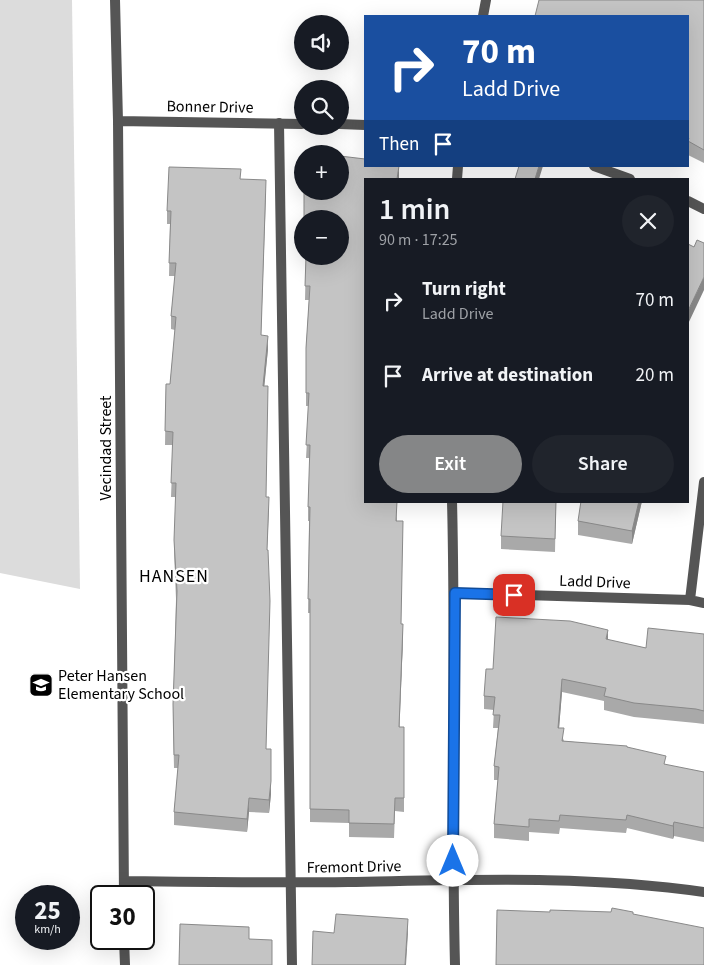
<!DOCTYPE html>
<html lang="en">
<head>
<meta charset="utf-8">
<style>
	body { margin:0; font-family:"Source Sans 3",sans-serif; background:#20242c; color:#f1f3f6; height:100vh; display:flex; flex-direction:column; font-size:19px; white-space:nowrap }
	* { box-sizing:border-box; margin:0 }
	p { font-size:16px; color:#9ea1a6 }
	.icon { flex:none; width:28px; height:28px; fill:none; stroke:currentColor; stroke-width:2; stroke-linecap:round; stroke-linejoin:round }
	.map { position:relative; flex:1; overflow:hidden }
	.sheet { position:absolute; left:364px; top:178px; width:325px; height:325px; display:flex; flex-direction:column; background:#171b24; border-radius:0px; box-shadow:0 5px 20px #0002 }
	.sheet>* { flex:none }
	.hud { position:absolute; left:364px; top:15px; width:325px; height:152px; border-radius:0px; box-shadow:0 5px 20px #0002; background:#1a4fa0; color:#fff; overflow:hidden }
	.buttons { position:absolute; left:294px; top:15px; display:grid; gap:10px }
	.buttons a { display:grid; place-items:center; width:55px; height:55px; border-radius:50%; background:#171b24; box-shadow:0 5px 20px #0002; font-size:25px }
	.speed { position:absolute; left:15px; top:885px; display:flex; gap:10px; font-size:25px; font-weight:700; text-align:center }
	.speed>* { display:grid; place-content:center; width:65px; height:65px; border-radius:50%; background:#171b24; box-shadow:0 5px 20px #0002; line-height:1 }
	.speed small { font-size:12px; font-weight:400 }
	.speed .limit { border:2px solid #111; border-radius:8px; background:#fff; color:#111 }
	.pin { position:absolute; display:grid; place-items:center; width:42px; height:42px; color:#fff; margin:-21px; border-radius:10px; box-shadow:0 2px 8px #0006 }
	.me { position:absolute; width:55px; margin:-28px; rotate:0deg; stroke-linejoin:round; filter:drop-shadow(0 0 4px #0008) }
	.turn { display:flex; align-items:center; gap:18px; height:105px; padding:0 15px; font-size:22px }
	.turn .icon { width:65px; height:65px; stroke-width:2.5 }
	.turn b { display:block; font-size:35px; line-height:42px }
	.then { display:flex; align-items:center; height:48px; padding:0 15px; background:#0003; gap:10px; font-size:19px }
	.round { display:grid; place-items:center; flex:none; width:52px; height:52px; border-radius:26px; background:#20242c }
	.headline { display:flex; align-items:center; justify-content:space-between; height:85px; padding:0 15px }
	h1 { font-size:30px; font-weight:600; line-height:38px }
	.action { display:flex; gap:10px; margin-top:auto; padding:10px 15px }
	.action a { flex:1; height:58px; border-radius:30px; background:#858687; color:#fff; font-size:20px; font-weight:600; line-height:58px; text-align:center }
	.action a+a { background:#20242c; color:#f1f3f6 }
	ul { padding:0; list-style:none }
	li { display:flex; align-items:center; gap:15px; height:75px; padding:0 15px }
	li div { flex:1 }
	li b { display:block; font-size:19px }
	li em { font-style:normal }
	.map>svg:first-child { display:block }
</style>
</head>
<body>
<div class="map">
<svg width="704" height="965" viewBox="0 0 704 965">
	<rect width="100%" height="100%" fill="#fff"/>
	<path fill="#dcdcdc" d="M0 0H72L80 589 0 573Z"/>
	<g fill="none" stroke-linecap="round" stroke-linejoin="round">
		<path stroke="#555" stroke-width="10" d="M279 123 292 965"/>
		<path stroke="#555" stroke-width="10" d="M115 0 118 121 124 896
			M483 16 486 0
			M118 121 302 124
			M340 124 365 125
			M594 166 630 179
			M457 179 458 166
			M688 201 704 209
			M452 501C456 656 451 810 455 965
			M455 593 690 600 704 603
			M690 600 704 482
			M124 881C199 882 273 883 348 882 467 880 586 875 704 892
			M124 939 125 965"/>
	</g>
	<path fill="#a9a9a9" d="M704 0V163L688 155V16Z
		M241 179 266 194 261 335 268 349 264 386 266 497 269 510 267 550 266 749 271 794 269 813 249 812 247 832 174 825V812L178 768H174L173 718 176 599 174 553 176 497H171L173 445H165L166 384H170L175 330 171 329V316L175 276H169L170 224H167V211Z
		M365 179 397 521 401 624 403 638 399 727H404V812L395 811 394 838 349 837V823L310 822V613H308L309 521H308V507L310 458H306L309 406H306V348L309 300H305L306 256Z
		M556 501 555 552 501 549V536Z
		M642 501 632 544 578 535V521Z
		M704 634V724L696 723 634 717 604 710V701L562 692 559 728 564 741 627 747 666 765 704 772V842L674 836 673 839 627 828 626 833 560 828 559 834 529 832V841L494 838V824L498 780H494V766L498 728H493L494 710 484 709V696L493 669 608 640 646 648Z"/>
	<path fill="#898989" d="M399 166V179H397Z
		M539 166H543L539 179H535Z
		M704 277V290L688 324V311Z
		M268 336V349L263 400V386Z
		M639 501H642L632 544V531Z
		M403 624V638L399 740V727Z
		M608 630V643L606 639Z
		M562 679V692L558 741V728Z
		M271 781V794L269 813V800Z
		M249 798V812L247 832V819Z
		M674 822V836L673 839V826Z
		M408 919V932L406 965H405Z"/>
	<path fill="#c4c4c4" stroke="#898989" d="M539 0H704V150L688 141 689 138 688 137V16H535Z
		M340 156 365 159V166H399L397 179H365V501H397L396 521H403L401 624H403L399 727H404V798H395L394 824 349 823V810L310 809V599H308L310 507H308L310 445H306L309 393H306V348L310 286H305L306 256H340V219H304V191H340Z
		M519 166H539L535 179H515Z
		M169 167 241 169 240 179 266 180 261 335 268 336 263 386H268L266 497H269L267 550H268L270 601 266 749H271V781L269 800 249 798 247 819 174 812 179 755H174L173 704 177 591 174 540 176 483H171L173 432 165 431 166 384H170L176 317 171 316 176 263H169L171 211H167Z
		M697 240 704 243V277L688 311V244L694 247Z
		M503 501H556L555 539 501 536Z
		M581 501H639L632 531 578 521Z
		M496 617 570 621 608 630 606 639 646 648 648 628 704 634V711L696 709 634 703 604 696 606 688 562 679 558 728H564L562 741 627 746V747L666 756 664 764 704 772V828L674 822 673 826 627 815 626 820 560 815 559 821 529 819V827L494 824 499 767 494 766 500 715H493L495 697 484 696 486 669H493Z
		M612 908 633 912V914L704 928V965H496L497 910 550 912V910L611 912Z
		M336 914 408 919 405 965H312L313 931 334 933Z
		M180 924 249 927V939L272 940V965H179Z"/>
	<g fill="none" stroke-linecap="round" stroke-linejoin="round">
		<g stroke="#114b97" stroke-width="12">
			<path id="route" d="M453 861 455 593 514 595"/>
		</g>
		<use href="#route" stroke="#1a73e8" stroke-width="9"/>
	</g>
	<defs>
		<g id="school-square" transform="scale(1.25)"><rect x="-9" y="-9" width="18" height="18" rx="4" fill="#000" stroke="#fff"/><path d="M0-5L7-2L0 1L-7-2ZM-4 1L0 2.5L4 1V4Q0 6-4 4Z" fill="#fff"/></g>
	</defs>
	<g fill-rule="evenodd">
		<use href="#school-square" x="41" y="685"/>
	</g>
	<g text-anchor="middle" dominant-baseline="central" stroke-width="4.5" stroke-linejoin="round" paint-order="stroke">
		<g font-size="16" fill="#000" stroke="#fff">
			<text transform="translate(210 107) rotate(1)">Bonner Drive</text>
			<text transform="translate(106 448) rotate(-90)">Vecindad Street</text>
			<text transform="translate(595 582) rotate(2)">Ladd Drive</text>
			<text transform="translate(354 867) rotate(-1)">Fremont Drive</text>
		</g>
		<g font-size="16" fill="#000" stroke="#fff" text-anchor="start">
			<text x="58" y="676">Peter Hansen<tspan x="58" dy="18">Elementary School</tspan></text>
		</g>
		<g font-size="18" letter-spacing="1" fill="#000" stroke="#fff">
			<text x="174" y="576">HANSEN</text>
		</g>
	</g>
</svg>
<div class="buttons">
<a><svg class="icon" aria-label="sound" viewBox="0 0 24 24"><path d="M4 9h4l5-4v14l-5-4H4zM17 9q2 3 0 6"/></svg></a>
<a><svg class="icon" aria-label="search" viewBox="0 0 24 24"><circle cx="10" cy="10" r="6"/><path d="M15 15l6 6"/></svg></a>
<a>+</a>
<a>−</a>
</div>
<div class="speed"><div>25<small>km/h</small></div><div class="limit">30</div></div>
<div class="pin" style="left:514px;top:595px;background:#d93025"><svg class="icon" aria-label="arrive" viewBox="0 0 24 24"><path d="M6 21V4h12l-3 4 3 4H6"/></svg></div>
<svg class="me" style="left:453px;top:861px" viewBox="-20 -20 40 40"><circle r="19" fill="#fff"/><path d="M0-13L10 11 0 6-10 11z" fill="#1a73e8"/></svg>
<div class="hud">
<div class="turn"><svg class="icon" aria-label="right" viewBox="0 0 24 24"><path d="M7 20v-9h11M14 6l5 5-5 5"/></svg><div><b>70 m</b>Ladd Drive</div></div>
<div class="then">Then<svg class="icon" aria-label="arrive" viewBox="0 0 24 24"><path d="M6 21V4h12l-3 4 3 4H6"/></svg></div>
</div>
<section class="sheet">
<div class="headline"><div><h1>1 min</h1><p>90 m · 17:25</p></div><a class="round"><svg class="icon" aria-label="close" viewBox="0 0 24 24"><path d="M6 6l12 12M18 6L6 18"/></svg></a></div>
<ul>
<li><svg class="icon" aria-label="right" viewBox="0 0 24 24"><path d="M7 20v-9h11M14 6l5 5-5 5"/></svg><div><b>Turn right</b><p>Ladd Drive</p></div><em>70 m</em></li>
<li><svg class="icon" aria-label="arrive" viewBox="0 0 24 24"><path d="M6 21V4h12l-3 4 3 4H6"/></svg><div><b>Arrive at destination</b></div><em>20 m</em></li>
</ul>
<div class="action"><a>Exit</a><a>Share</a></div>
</section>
</div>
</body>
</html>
